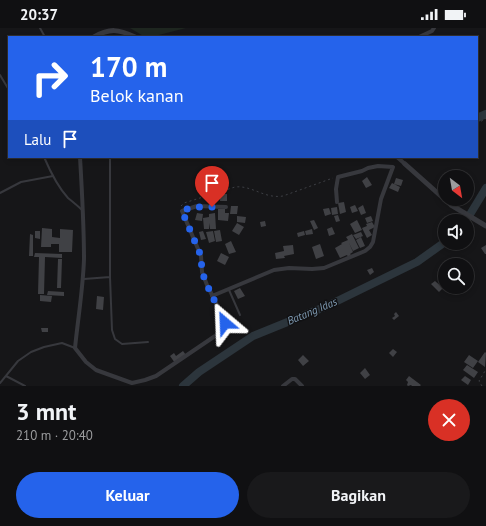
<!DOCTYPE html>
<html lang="id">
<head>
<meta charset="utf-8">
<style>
	body { margin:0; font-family:"PT Sans",sans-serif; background:#19191b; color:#f1f3f6; height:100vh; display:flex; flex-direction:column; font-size:15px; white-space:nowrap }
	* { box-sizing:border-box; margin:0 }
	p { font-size:13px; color:#9c9d9f }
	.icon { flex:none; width:22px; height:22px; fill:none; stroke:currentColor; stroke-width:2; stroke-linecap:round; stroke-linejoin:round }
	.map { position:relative; height:358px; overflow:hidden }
	.side { display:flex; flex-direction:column; background:#101012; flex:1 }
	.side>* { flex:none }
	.guide { position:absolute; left:8px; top:8px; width:470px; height:122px; border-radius:0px; box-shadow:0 2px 6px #0003,0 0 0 1px #303032; background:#2563eb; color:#fff; overflow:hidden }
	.needle { width:26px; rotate:149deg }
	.fabs { position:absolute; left:438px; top:142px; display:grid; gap:8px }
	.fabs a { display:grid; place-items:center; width:36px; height:36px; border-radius:50%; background:#101012; box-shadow:0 2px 6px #0003,0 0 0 1px #303032; font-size:20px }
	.pin { position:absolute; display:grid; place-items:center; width:34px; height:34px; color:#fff; margin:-41px -17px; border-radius:50% 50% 50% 0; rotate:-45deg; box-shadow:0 0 4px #0007 }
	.pin .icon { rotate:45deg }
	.me { position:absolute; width:44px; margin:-22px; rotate:334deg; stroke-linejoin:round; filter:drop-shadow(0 0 3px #0008) }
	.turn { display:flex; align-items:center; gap:14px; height:84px; padding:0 16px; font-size:18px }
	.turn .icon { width:52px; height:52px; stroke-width:2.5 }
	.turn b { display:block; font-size:28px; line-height:34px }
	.then { display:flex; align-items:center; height:38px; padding:0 16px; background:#0003; gap:8px; font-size:15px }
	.round { display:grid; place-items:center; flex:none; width:42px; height:42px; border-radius:21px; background:#19191b }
	.overview { display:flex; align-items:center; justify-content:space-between; height:68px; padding:0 16px }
	h1 { font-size:24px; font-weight:600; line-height:30px }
	.cta { display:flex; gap:8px; margin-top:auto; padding:8px 16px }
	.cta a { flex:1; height:46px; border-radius:24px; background:#2563eb; color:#fff; font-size:16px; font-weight:600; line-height:46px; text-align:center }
	.cta a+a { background:#19191b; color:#f1f3f6 }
	.status { display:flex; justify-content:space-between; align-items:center; height:28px; padding:0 20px; background:#101012; direction:ltr }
	.status svg { height:11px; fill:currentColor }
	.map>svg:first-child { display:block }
</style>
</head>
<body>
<div class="status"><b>20:37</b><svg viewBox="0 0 49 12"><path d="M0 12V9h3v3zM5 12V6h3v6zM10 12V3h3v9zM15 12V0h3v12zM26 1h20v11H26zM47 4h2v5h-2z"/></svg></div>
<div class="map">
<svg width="486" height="358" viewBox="0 0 486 358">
	<rect width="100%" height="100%" fill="#161618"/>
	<path fill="#1e261f" d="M130 0H186L151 9H145Z"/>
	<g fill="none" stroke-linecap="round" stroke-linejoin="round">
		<path stroke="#2c353c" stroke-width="8" d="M477 90 486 86
			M466 193 486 160
			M183 358 199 344 253 308 327 278 417 234 445 214"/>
	</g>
	<path fill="#404145" d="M367 149 372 157 366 160 362 153Z
		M396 150 403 152 401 158 394 156Z
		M205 152 213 154 211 163 203 161Z
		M392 155 400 159 398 164 389 160Z
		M220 166H227V173H220Z
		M344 174 346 184 340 186 338 175Z
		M355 177 358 183 352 185 350 179Z
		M363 177 366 185 361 187 358 180Z
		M231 178H238L237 186H230Z
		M337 179 338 186 332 187 331 180Z
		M329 180 331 186 325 188 323 181Z
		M218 181H225V185H229L228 193 218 192Z
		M197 185 203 186 202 193 195 192Z
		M215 185 216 201H210L209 195V201H204L203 190 209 189V186Z
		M338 187 340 193 336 194 334 188Z
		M237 188 246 189 245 195 237 194Z
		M371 188 373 193 367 195 365 190Z
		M314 192 318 200 314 202 310 193Z
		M357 192 362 202 355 205 350 196Z
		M265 193 266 198 261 199 260 194Z
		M372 194 375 199 369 202 372 207 367 210 362 200 367 198 366 196Z
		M237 195 244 199 239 207 232 203Z
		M332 199 335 206 329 208 327 201Z
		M42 200 52 201V209L60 210V201L73 202 72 224H59V216H51V219H41Z
		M312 201 313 206 306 207 305 203Z
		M220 202 222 213 216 214 214 203Z
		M35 203H40V211L35 210Z
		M203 203 206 211 201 212 199 204Z
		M213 203 215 213 209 215 206 204Z
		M304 203 305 207 298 209 297 205Z
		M361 204 363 208 356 211 353 207Z
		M30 206 33 207V228H29Z
		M352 206 359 220 353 223 349 215 353 224 350 226 351 227 348 229 347 227 340 230 335 220 342 216 341 215 348 212 346 209Z
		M361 209 365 218 360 220 356 212Z
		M231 213 236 224 229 226 225 216Z
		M320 216 324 228 316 231 312 219Z
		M293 217 294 226 284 228 285 230 276 231 275 225 284 223 283 218Z
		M486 217V226H485L481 220Z
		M35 225 62 226V230L45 229 44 266H38L39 229H34Z
		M221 225 229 229 225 237 217 233Z
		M58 231H62L61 260H57Z
		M372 240 374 244 370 247 367 242Z
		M435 253 443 260 439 264 431 256Z
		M240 260 245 268 238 271 234 263Z
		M48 263 64 264V268L47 267Z
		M40 267 52 268 51 274 40 273Z
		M97 268 104 269 103 282 96 281Z
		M396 284 399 288 394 292 392 290 395 288 394 286Z
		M41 300H48V304H42Z
		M393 321 397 324 393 329 389 325Z
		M183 323 186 327 175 335 170 328 174 325 176 328Z
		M485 324 486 325 485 339 478 334Z
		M303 327 309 333 303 338 298 332Z
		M469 327 478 333 473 340 464 334Z
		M467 337 478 344 474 350 463 342Z
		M365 340 370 347 365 351 360 345Z
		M409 348 421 357 420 358H412L411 357 408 358 407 357 408 354 406 352Z
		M465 348 471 352 468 357 461 352Z"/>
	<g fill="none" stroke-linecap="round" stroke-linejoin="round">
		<path stroke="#3d3f44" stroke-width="1" stroke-dasharray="2 3" stroke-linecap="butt" d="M477 96 486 90
			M181 178 184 175 235 159C252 157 264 171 283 168L333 150
			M482 358 479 353 485 343"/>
		<path stroke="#37383d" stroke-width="2" d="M40 0 45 9
			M0 47 9 62
			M44 129C50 143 57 158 68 170 73 174 78 178 82 182
			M110 129V249
			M0 165 21 154 53 148
			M84 251 110 249 112 302 115 311 122 316 148 314
			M229 262 240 287
			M6 348 25 358
			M0 355 18 333 31 324 44 319 62 315 75 320"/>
		<path stroke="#37383d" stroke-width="4" d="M419 9 432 3 434 0
			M80 129C82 163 84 197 84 231 83 261 78 290 75 320L86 334 96 342 132 355 145 352 156 348 221 304 225 298V293L207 257 202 244 201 228 182 183 197 178 226 179
			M212 268 274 242 289 240 312 241 324 240 365 223 370 219 373 214 381 171 393 139 378 138 368 140 362 143 338 149 336 161 337 174
			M283 358 292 351H295L302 358"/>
		<path stroke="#37383d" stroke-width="5" d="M94 9C110 0 118 1 135 9
			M405 136 451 177 486 198"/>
		<path stroke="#37383d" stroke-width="4" d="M397 129 405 136"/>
	</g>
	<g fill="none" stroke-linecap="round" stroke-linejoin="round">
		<path stroke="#2563eb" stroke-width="7" stroke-dasharray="0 12.6" d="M212 179H192L182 183 201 228 202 244 207 257 225 295"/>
	</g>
	<g text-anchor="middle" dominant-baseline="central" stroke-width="3" stroke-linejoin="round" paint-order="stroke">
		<g font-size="11" font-style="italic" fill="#7f9bb3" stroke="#111113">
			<text transform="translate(312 283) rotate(-23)">Batang Idas</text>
		</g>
	</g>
</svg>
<div class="fabs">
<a><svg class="needle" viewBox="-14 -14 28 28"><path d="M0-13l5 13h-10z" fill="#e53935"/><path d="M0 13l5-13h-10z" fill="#9c9d9f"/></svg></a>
<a><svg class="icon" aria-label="sound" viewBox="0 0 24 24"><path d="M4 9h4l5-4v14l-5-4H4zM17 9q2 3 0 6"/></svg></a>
<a><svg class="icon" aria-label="search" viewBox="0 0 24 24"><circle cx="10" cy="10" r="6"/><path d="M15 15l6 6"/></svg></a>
</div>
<div class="pin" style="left:212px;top:179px;background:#d93025"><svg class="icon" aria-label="arrive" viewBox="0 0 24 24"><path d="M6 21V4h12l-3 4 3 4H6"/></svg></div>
<svg class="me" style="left:225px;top:295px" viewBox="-20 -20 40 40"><path d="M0-17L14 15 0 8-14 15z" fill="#2563eb" stroke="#fff" stroke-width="4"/></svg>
<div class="guide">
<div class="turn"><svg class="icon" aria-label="right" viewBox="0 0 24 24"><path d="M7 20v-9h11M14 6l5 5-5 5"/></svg><div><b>170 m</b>Belok kanan</div></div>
<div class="then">Lalu<svg class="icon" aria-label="arrive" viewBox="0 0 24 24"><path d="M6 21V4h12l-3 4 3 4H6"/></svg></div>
</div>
</div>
<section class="side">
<div class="overview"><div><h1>3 mnt</h1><p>210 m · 20:40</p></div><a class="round" style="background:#d93025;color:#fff"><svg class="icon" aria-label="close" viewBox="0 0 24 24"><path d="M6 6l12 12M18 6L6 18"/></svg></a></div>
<div class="cta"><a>Keluar</a><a>Bagikan</a></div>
</section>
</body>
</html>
